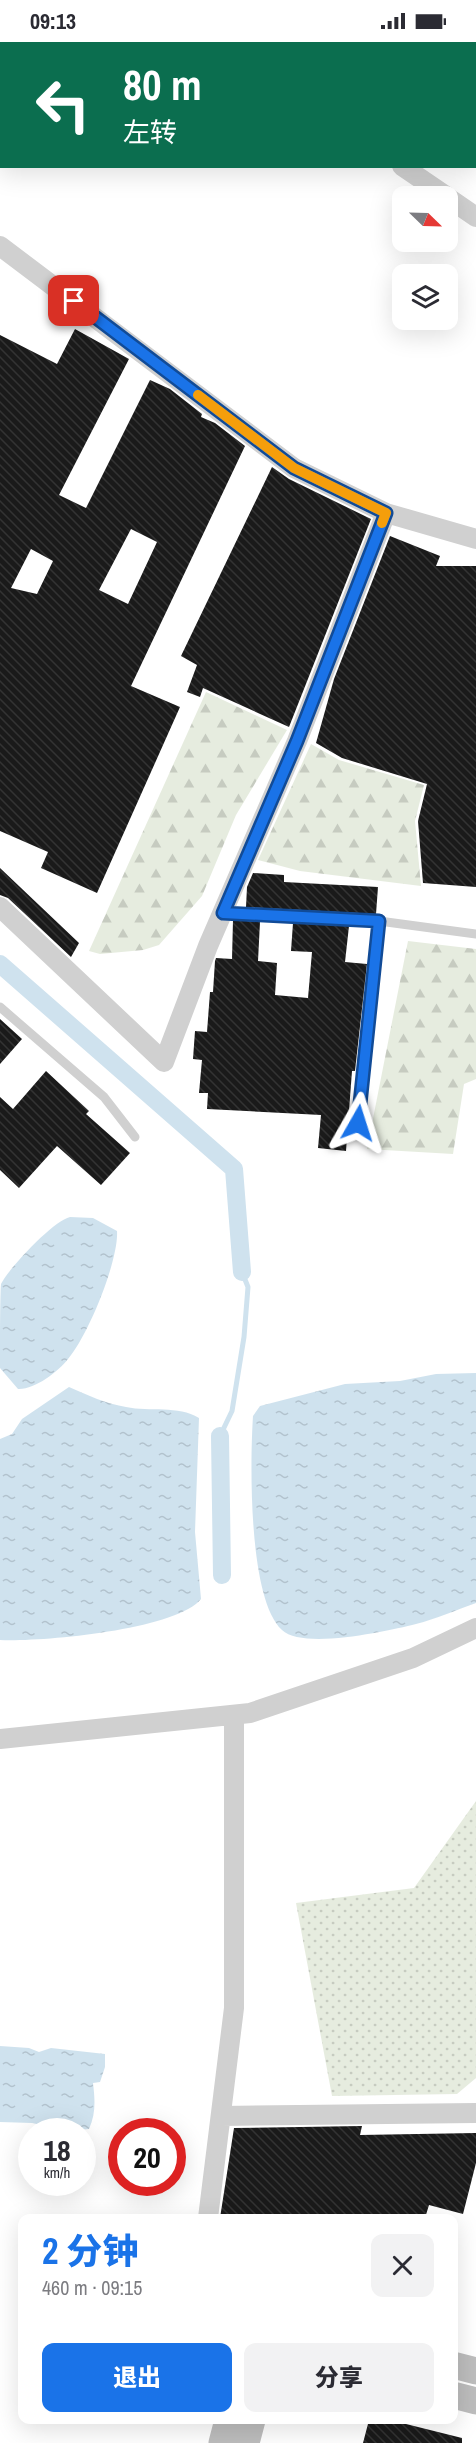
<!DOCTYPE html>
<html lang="zh">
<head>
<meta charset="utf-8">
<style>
	body { margin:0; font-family:"Archivo Narrow","Noto Sans SC",sans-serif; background:#f2f2f3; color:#2b2b33; height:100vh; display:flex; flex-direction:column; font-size:22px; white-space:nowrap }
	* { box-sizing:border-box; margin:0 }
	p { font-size:20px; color:#7c7c81 }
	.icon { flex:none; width:33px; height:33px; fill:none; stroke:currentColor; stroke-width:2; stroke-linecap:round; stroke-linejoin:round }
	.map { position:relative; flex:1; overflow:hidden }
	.panel { position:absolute; left:18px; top:2172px; width:440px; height:210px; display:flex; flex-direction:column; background:#fff; border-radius:12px; box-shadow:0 6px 24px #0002 }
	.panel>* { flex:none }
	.top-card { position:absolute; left:0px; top:0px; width:477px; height:126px; box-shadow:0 6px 24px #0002; background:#0b6e4f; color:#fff; overflow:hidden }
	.needle { width:39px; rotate:113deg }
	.fabs { position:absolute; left:392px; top:144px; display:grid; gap:12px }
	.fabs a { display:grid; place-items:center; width:66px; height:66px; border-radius:12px; background:#fff; box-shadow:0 6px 24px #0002; font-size:30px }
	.speed { position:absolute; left:18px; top:2076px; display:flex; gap:12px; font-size:30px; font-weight:700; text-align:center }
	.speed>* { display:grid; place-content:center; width:78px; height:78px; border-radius:50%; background:#fff; box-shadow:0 6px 24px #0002; line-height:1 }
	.speed small { font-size:15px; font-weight:400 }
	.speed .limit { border:9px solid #d22; background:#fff; color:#111 }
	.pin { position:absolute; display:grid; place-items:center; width:51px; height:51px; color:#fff; margin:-26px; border-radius:12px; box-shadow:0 3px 9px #0006 }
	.me { position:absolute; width:66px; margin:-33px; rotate:6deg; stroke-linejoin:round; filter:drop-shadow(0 0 4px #0008) }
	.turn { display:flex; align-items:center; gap:21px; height:126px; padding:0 24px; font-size:27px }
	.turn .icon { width:78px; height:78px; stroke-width:2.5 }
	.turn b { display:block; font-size:42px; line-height:51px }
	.round { display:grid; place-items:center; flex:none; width:63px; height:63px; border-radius:12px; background:#f2f2f3 }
	.summary { display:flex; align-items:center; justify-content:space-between; height:102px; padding:0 24px }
	h1 { font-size:36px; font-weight:800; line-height:45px; color:#1a73e8 }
	.primary-button { display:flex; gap:12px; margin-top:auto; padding:12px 24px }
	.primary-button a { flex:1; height:69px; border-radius:12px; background:#1a73e8; color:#fff; font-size:24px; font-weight:800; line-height:69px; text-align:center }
	.primary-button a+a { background:#f2f2f3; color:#2b2b33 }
	.status { display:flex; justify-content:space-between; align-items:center; height:42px; padding:0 30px; background:#fff; direction:ltr }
	.status svg { height:16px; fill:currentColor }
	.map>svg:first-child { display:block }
</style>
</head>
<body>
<div class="status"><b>09:13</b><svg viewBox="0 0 49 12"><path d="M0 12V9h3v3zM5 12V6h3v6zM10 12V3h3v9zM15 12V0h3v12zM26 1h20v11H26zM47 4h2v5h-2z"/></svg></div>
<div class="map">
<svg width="476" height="2401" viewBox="0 0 476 2401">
	<defs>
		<pattern id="green-dots" width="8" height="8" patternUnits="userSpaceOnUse" patternTransform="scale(1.5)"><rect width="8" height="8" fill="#e6ecdf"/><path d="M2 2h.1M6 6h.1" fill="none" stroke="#c6cbc0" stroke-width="1.8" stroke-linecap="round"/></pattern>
		<pattern id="forest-firs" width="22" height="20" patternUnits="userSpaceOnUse" patternTransform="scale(1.5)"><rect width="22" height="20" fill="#e6ecdf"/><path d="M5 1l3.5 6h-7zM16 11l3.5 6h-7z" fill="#c6cbc0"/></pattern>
		<pattern id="water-ripples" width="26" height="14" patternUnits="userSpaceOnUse" patternTransform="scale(1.5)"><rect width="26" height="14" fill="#cfe2ee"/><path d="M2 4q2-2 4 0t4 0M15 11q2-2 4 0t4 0" fill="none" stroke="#b2c2cd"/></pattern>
		<pattern id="building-back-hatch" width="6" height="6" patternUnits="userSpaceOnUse" patternTransform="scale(1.5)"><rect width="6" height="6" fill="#1a1a1a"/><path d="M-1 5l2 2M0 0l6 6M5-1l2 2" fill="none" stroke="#333"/></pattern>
	</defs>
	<rect width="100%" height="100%" fill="#fff"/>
	<path fill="url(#green-dots)" d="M476 1759V2036L457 2052 332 2054 296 1861 414 1846Z"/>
	<path fill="url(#forest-firs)" d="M206 650 287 688 236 773 202 854 159 903 143 908 100 912 89 909Z
		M311 702 339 718 424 743 415 779 421 844 300 829 258 818Z
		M408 899 476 907V1037L464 1042 453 1112 367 1107Z"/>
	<path fill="url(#water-ripples)" d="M382 0H476V65V2Z
		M70 1175 93 1176 117 1189C119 1218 88 1294 68 1317 58 1330 34 1348 18 1347L0 1326C0 1311 0 1252 1 1242 9 1226 53 1179 70 1175Z
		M476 1331V1561C456 1568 436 1577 416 1582 388 1589 303 1608 282 1588 248 1557 250 1420 253 1374L260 1364 345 1342 400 1339 436 1332Z
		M69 1345C87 1353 107 1362 126 1365 150 1370 178 1363 199 1376L195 1490 201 1557C176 1588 41 1600 0 1598V1397L12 1392 22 1377Z
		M0 2004 29 2006 39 2010 51 2006 105 2012V2025L100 2040 93 2041C95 2057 96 2072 89 2087L69 2089 32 2081 0 2080Z"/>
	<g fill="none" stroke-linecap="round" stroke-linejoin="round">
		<path stroke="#cfe2ee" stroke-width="5" d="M220 1394 232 1369 244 1295 248 1245 242 1230"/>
		<path stroke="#cfe2ee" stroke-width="18" d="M0 922 234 1127 242 1230
			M220 1394 222 1533"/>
	</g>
	<path fill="url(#building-back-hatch)" fill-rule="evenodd" d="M75 287 129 317 59 453 86 466 150 338 170 347 202 372 201 375 215 381 245 404 131 644 180 665 97 851 41 826 48 810 0 789V293L57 322ZM131 487 157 500 128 562 99 548ZM31 507 53 519 37 552 11 546Z
		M272 425 289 437 371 477 289 685 203 646 200 655 187 650 197 623 181 614Z
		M390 494 440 514 436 524H476V845L423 841 418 779 427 742 342 716 316 701 334 637Z
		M0 826 79 901 71 915 8 856 0 853Z
		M253 831 284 833V840L378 845 376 872 246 865 247 845Z
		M233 878 260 880 258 919 277 921 275 953 308 956 312 910 291 909 293 881 349 884 345 920 367 922 355 1029H352L346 1109 318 1106 321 1073 207 1067 208 1051H199L202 1018 193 1017 195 989 207 990 210 950H213L215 919 216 916 232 917Z
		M0 977 22 997 0 1022Z
		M46 1029 89 1069 86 1072 130 1111 101 1143 57 1104 19 1146 0 1128V1055L13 1067Z
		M362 2084 360 2093 476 2091V2121L463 2172 429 2163 425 2176H220L234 2086Z
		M369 2378H390L462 2396V2401H363Z"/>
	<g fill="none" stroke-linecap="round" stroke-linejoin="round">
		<path stroke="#d0d0d0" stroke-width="9" d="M223 871 379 879 476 892
			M0 965 104 1055 135 1095
			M359 1081 379 879"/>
		<path stroke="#d0d0d0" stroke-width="20" d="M216 0 218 2
			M402 124 446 154
			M447 155 476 175
			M0 204 294 426 386 471 476 497
			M0 865 164 1020 208 904 297 699 386 471
			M0 1697 250 1671 413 1616 476 1586
			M222 2074 476 2071
			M208 2176 234 1966V1673"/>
		<path stroke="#bdbdbd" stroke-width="27" d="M453 2323 476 2329
			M453 2353 476 2359
			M222 2401 228 2378
			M246 2401 252 2378"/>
	</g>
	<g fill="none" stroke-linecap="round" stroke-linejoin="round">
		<g stroke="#114b97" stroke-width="15">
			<path id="route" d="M74 259 294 426 386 471 297 699 223 871 379 879 358 1081"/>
		</g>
		<use href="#route" stroke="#1a73e8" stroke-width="10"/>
		<path stroke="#f59e0b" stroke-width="10" d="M198 353 294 426 386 471 382 481"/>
	</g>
</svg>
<div class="fabs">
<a><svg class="needle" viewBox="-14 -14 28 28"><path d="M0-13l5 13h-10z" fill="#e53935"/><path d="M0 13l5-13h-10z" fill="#7c7c81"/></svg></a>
<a><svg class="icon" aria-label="layers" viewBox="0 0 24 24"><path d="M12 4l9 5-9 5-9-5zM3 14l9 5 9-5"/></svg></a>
</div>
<div class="speed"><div>18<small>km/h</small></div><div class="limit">20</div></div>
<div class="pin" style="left:74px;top:259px;background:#d93025"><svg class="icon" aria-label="arrive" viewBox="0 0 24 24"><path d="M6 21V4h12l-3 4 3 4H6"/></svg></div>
<svg class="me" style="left:358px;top:1081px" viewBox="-20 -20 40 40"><path d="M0-17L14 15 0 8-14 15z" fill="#1a73e8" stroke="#fff" stroke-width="4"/></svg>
<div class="top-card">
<div class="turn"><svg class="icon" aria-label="left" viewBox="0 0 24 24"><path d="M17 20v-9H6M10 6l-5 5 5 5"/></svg><div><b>80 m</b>左转</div></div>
</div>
<section class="panel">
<div class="summary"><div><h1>2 分钟</h1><p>460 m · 09:15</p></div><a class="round"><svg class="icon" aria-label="close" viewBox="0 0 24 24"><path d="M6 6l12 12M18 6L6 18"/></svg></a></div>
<div class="primary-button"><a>退出</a><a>分享</a></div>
</section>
</div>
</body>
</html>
